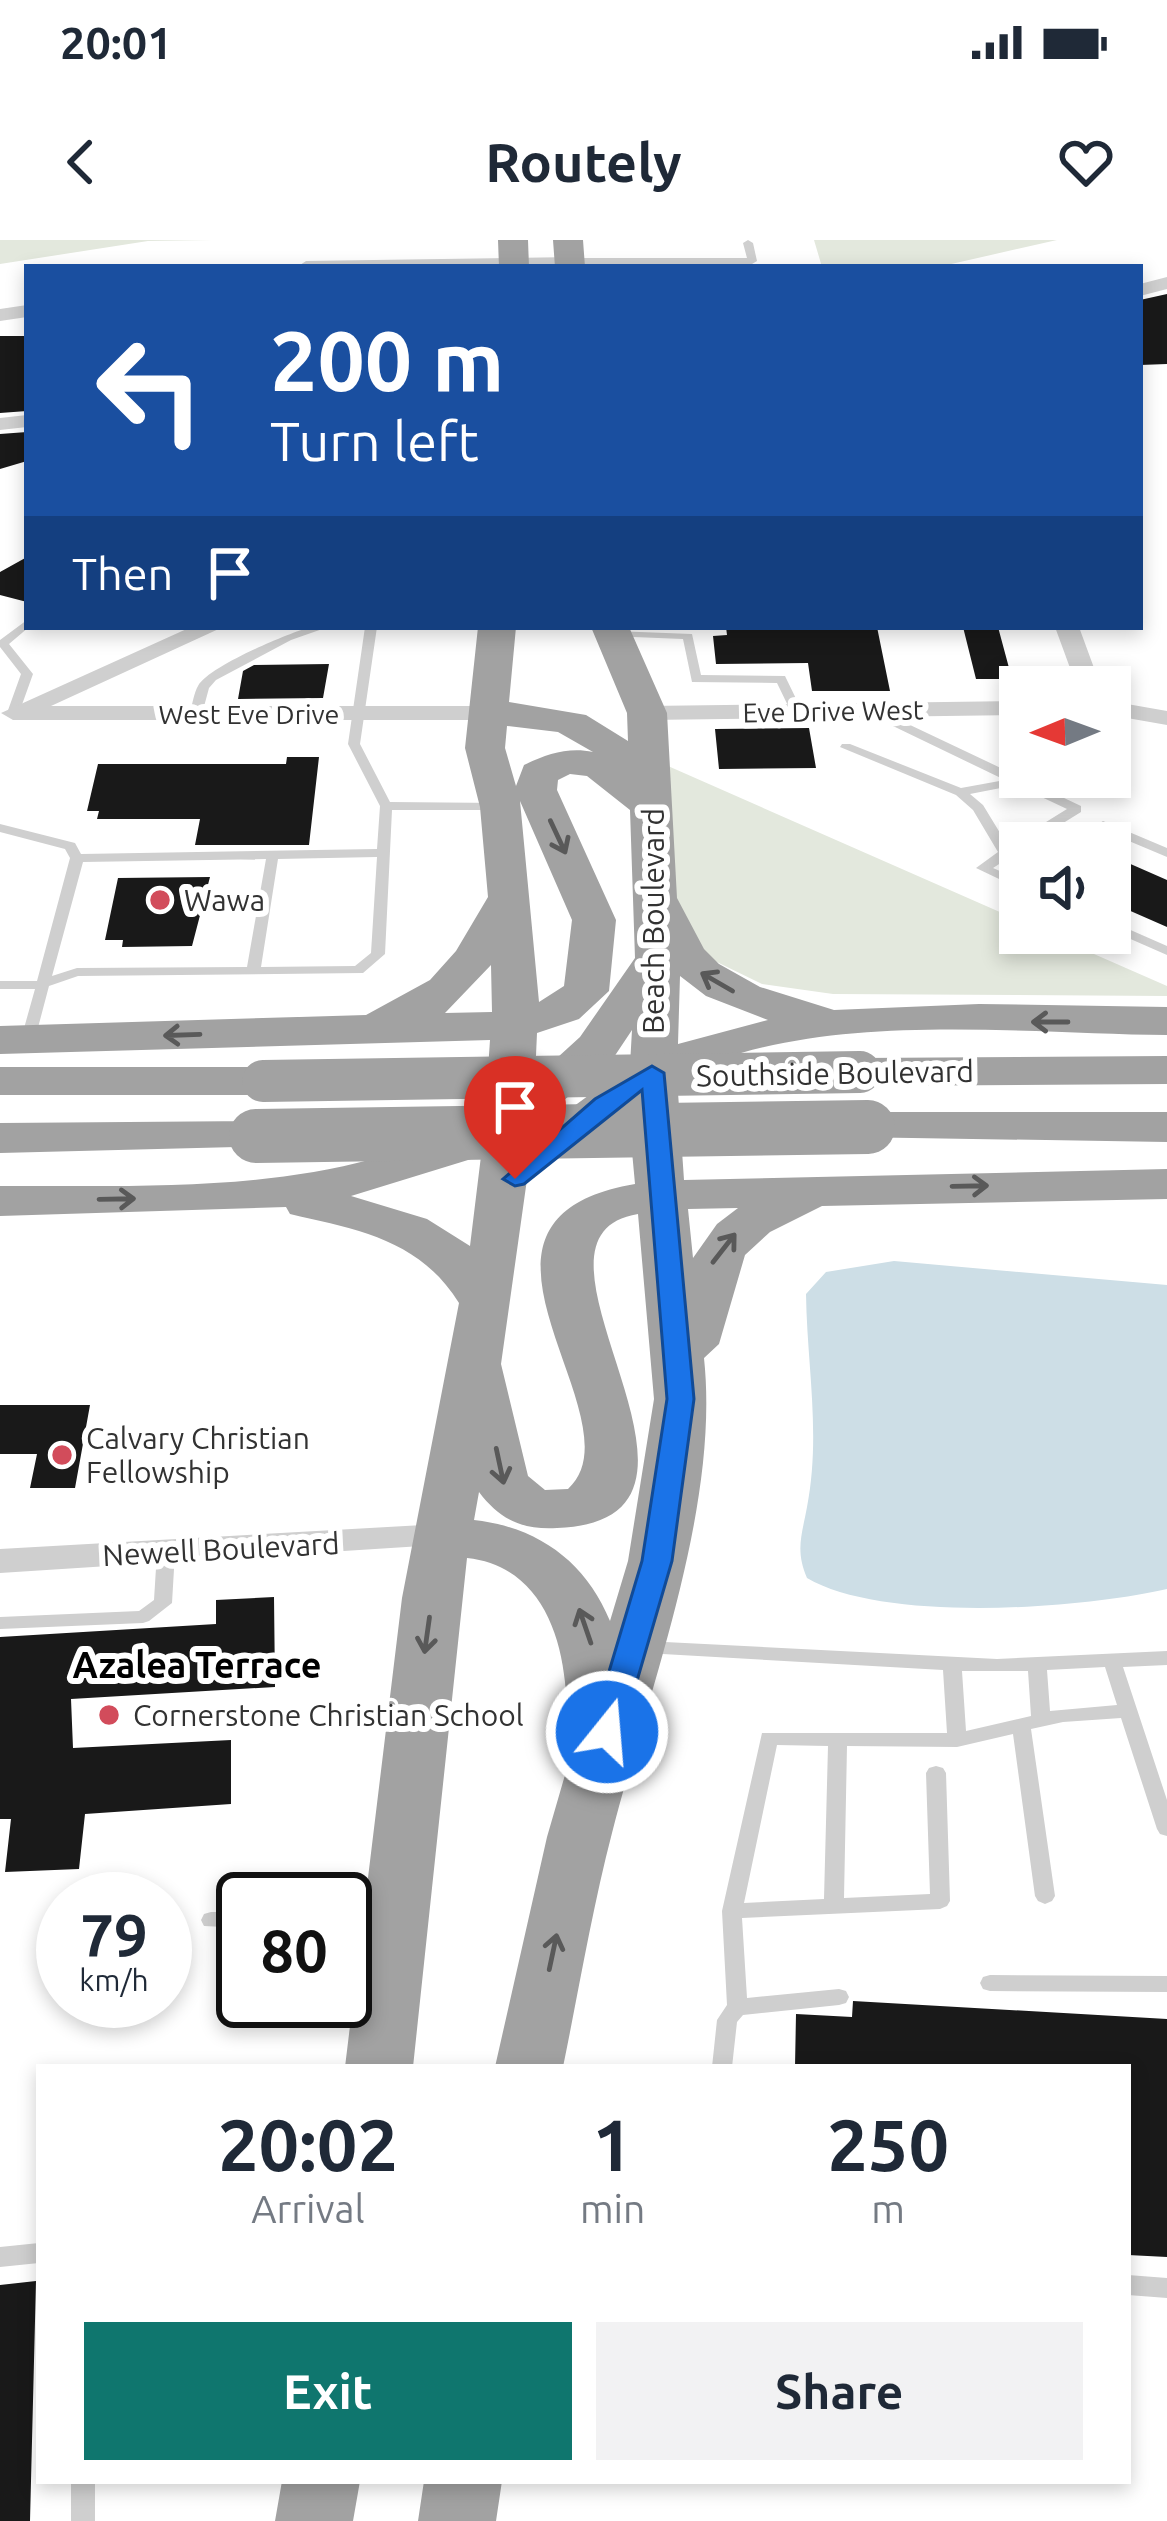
<!DOCTYPE html>
<html lang="en">
<head>
<meta charset="utf-8">
<style>
	body { margin:0; font-family:Ubuntu,sans-serif; background:#f2f2f3; color:#1f2937; height:100vh; display:flex; flex-direction:column; font-size:45px; white-space:nowrap }
	* { box-sizing:border-box; margin:0 }
	p { font-size:39px; color:#747a83 }
	.icon { flex:none; width:66px; height:66px; fill:none; stroke:currentColor; stroke-width:2; stroke-linecap:round; stroke-linejoin:round }
	.map { position:relative; flex:1; overflow:hidden }
	.details { position:absolute; left:36px; top:1824px; width:1095px; height:420px; display:flex; flex-direction:column; background:#fff; border-radius:0px; box-shadow:0 6px 18px #0003 }
	.details>* { flex:none }
	.banner { position:absolute; left:24px; top:24px; width:1119px; height:366px; border-radius:0px; box-shadow:0 6px 18px #0003; background:#1a4fa0; color:#fff; overflow:hidden }
	.needle { width:78px; rotate:269deg }
	.buttons { position:absolute; left:999px; top:426px; display:grid; gap:24px }
	.buttons a { display:grid; place-items:center; width:132px; height:132px; border-radius:0px; background:#fff; box-shadow:0 6px 18px #0003; font-size:60px }
	.speed { position:absolute; left:36px; top:1632px; display:flex; gap:24px; font-size:60px; font-weight:700; text-align:center }
	.speed>* { display:grid; place-content:center; width:156px; height:156px; border-radius:50%; background:#fff; box-shadow:0 6px 18px #0003; line-height:1 }
	.speed small { font-size:30px; font-weight:400 }
	.speed .limit { border:6px solid #111; border-radius:18px; background:#fff; color:#111 }
	.pin { position:absolute; display:grid; place-items:center; width:102px; height:102px; color:#fff; margin:-123px -51px; border-radius:50% 50% 50% 0; rotate:-45deg; box-shadow:0 0 12px #0007 }
	.pin .icon { rotate:45deg }
	.me { position:absolute; width:132px; margin:-66px; rotate:17deg; stroke-linejoin:round; filter:drop-shadow(0 0 9px #0008) }
	.turn { display:flex; align-items:center; gap:42px; height:252px; padding:0 48px; font-size:54px }
	.turn .icon { width:156px; height:156px; stroke-width:2.5 }
	.turn b { display:block; font-size:84px; line-height:102px }
	.then { display:flex; align-items:center; height:114px; padding:0 48px; background:#0003; gap:24px; font-size:45px }
	.eta { display:flex; justify-content:space-evenly; align-items:center; height:204px; text-align:center }
	.eta b { font-size:72px; font-weight:700; line-height:84px }
	.action { display:flex; gap:24px; margin-top:auto; padding:24px 48px }
	.action a { flex:1; height:138px; border-radius:0px; background:#0f766e; color:#fff; font-size:48px; font-weight:700; line-height:138px; text-align:center }
	.action a+a { background:#f2f2f3; color:#1f2937 }
	.status { display:flex; justify-content:space-between; align-items:center; height:84px; padding:0 60px; background:#fff; direction:ltr }
	.status svg { height:33px; fill:currentColor }
	header { display:flex; justify-content:space-between; align-items:center; height:156px; padding:0 48px; background:#fff; font-size:54px; font-weight:700 }
	.map>svg:first-child { display:block }
</style>
</head>
<body>
<div class="status"><b>20:01</b><svg viewBox="0 0 49 12"><path d="M0 12V9h3v3zM5 12V6h3v6zM10 12V3h3v9zM15 12V0h3v12zM26 1h20v11H26zM47 4h2v5h-2z"/></svg></div>
<header><svg class="icon" aria-label="back" viewBox="0 0 24 24"><path d="M15 5l-7 7 7 7"/></svg>Routely<svg class="icon" aria-label="heart" viewBox="0 0 24 24"><path d="M12 20l-8-8c-3-5 5-10 8-4 3-6 11-1 8 4z"/></svg></header>
<div class="map">
<svg width="1167" height="2281" viewBox="0 0 1167 2281">
	<rect width="100%" height="100%" fill="#fff"/>
	<path fill="#e3e8dd" d="M0 0H213L148 1 0 24Z
		M814 0H1057L938 27H822Z
		M668 526 1020 681V693H1046L1167 746V756L833 754 762 744 686 707 676 663Z"/>
	<path fill="#cddee6" d="M894 1021 1167 1045V1349C1081 1369 883 1383 807 1338 795 1310 802 1295 807 1267 821 1194 807 1126 806 1054L826 1032Z"/>
	<path fill="#191919" d="M1167 54V124L1140 125V60Z
		M0 96H27V171L0 173Z
		M27 192V221L0 229V194Z
		M27 317V362L0 355V332Z
		M726 387H877L890 451H812L808 423 716 424 713 396 727 395Z
		M963 387H998L1012 439H976Z
		M329 424 323 458 238 459 243 431 254 425Z
		M809 488 816 528 719 529 715 489Z
		M287 517H319L309 605H195L200 579H97L99 571H87L98 524H286Z
		M1110 615 1167 640V687L1110 662Z
		M210 637 192 706 122 707 123 700H105L118 638Z
		M0 1165H90L75 1248H30L37 1214H0Z
		M274 1357 275 1447 71 1459 73 1508 231 1500V1564L85 1574 79 1629 5 1632 11 1579H0V1397L216 1384V1360Z
		M853 1761 1167 1779V2017L1128 2015V1827H795L796 1774 852 1777Z
		M36 2041 30 2281H0V2045Z"/>
	<g fill="none" stroke-linecap="round" stroke-linejoin="round">
		<path fill="#cfcfcf" fill-rule="evenodd" d="M748 0 753 3 757 21 752 24H569L564 21 569 18H747L743 3Z
			M27 380V387H29L9 404 33 434 19 473 13 477 7 473 21 434 0 407V400Z
			M310 387H328L291 400 216 440 209 448 202 474 200 477H192L190 474C192 465 194 453 198 446 209 426 287 394 310 387Z
			M365 387H377L360 504 390 562 500 563 506 567 505 570H392L385 714 363 733 78 736 49 746 35 799 28 803 23 802 21 799 35 749H0V741H37L70 618 65 609 0 592V584L75 603 81 614 377 609 380 566 348 504ZM377 617 371 713 355 726 261 727 278 619ZM266 619 247 727 77 728 52 736 83 622Z
			M613 391 692 394 701 435 785 436 802 471 800 474H792L777 443 692 442 683 399 609 396 607 394Z
			M870 466 1081 566V572L1031 603H1020L1019 611 993 628 1020 640V649L976 628 998 612 973 570 956 555 840 507 842 504H850L961 548 1005 540 866 473V467ZM1016 545 1067 569 1017 600V605L1008 606 983 565 970 554Z
			M1103 581 1167 608V617L1098 588 1097 585Z
			M1110 681 1167 706V715L1110 690Z
			M166 1306 172 1308 175 1312 172 1363 149 1381 143 1383 0 1389V1377L139 1371 154 1360 157 1312 160 1308Z
			M645 1401 997 1419 1167 1411V1425L1123 1427 1167 1560V1596L1160 1594 1157 1589 1121 1478 1063 1482 1031 1489 1055 1656 1052 1661 1045 1664 1038 1661 1035 1656 1013 1494 957 1507 847 1506 844 1658 930 1654 926 1533 929 1528 936 1526 943 1528 946 1533 950 1661 947 1666 940 1669 742 1678 747 1758 839 1749 846 1751 849 1757 846 1763 839 1765 743 1775 737 1782 732 1827H712L717 1780 727 1765 722 1671 762 1493H947L943 1430 645 1413 639 1412 636 1407 639 1402ZM1105 1427 1117 1465 1050 1471 1047 1430ZM962 1431H1028L1031 1476 966 1491ZM777 1505 828 1506 824 1659 744 1663Z
			M382 1670 389 1672 392 1678 389 1684 345 1687V1671Z
			M211 1672H243V1688L204 1686 201 1680 204 1674Z
			M990 1735 1167 1736V1752L990 1751 983 1749 980 1743 983 1737Z
			M39 2003V2023L0 2027V2007Z
			M1128 2035 1167 2038V2058L1128 2055Z
			M71 2241H95V2281H71Z"/>
		<path fill="#cfcfcf" fill-rule="evenodd" d="M575 17V25L569 27H297L306 21Z
			M1167 37V49L1140 56V44Z
			M27 65V77L0 81V69Z
			M27 175V187L0 190V178Z
			M191 387H223L51 466H485L497 473 485 480H13L1 473Z
			M1055 387H1079L1101 447H1077Z
			M1020 461V475L647 480 635 473 647 466Z
			M1110 461 1167 471V485L1110 475Z
			M441 1284 459 1296 453 1304 0 1333V1309Z"/>
		<path fill="#a2a2a2" fill-rule="evenodd" d="M498 0H528L529 27H499Z
			M553 0H583L585 27H555Z
			M478 387H516L509 462 586 475 628 501 627 473 591 387H629L667 473 677 658 704 709 719 724 760 747 834 770 979 764 1167 767V795C1017 794 814 768 677 838L684 940 1167 929V959L822 966 770 992 745 1015 719 1104 704 1118C720 1268 649 1448 612 1593 592 1670 579 1749 563 1827H495L547 1597 576 1497C564 1479 567 1464 565 1442 559 1383 533 1325 467 1318L413 1827H345L402 1358 459 1063C419 999 358 990 290 974L286 967 0 976V946C165 945 337 956 485 874L490 800 0 814V786L366 775 430 740 456 711 488 657 480 567 465 508ZM507 486 558 492 593 512C568 507 547 514 524 525L516 546 505 508ZM570 534 587 536 630 570 635 718 580 797 535 838 537 793 579 779 609 751 616 680 557 550 558 540ZM520 561 572 680 564 746 539 762ZM491 725 492 772 445 773ZM680 736 706 756 768 780 678 804ZM632 790 630 825 532 897 533 887 614 817ZM628 868 635 944C424 980 644 1179 568 1249L545 1250 528 1236 501 1124 530 918C569 930 598 890 628 868ZM481 916 470 1006 427 979 351 956ZM738 968 717 984 693 1018 688 969ZM638 974 654 1159 628 1321 610 1381C586 1322 538 1287 474 1280L479 1252C500 1280 523 1290 557 1288 762 1280 495 997 638 974Z
			M1167 816V844L860 846 843 842 836 832 843 822 860 818Z
			M0 827H263L280 831 287 841 280 851 263 855H0Z
			M868 872H1167V902L851 897 844 887 851 877Z
			M256 881 273 886 280 896 273 906 0 913V883Z
			M282 2241H360L353 2281H275Z
			M424 2241H502L496 2281H418Z"/>
		<path stroke="#a2a2a2" stroke-width="42" d="M263 841 860 832"/>
		<path stroke="#a2a2a2" stroke-width="54" d="M256 896 868 887"/>
	</g>
	<defs><path id="oneway-shaft" d="M-6 0H5M1.5-3L5.5 0L1.5 3" fill="none" stroke-width="1.6" stroke-linecap="round" stroke-linejoin="round" transform="scale(3)"/></defs>
	<g stroke="#595959">
		<use href="#oneway-shaft" transform="translate(558 597) rotate(65)"/>
		<use href="#oneway-shaft" transform="translate(717 742) rotate(-150)"/>
		<use href="#oneway-shaft" transform="translate(1050 782) rotate(180)"/>
		<use href="#oneway-shaft" transform="translate(182 795) rotate(178)"/>
		<use href="#oneway-shaft" transform="translate(970 946) rotate(-1)"/>
		<use href="#oneway-shaft" transform="translate(117 959) rotate(-1)"/>
		<use href="#oneway-shaft" transform="translate(724 1008) rotate(-52)"/>
		<use href="#oneway-shaft" transform="translate(500 1226) rotate(78)"/>
		<use href="#oneway-shaft" transform="translate(585 1386) rotate(-109)"/>
		<use href="#oneway-shaft" transform="translate(427 1395) rotate(98)"/>
		<use href="#oneway-shaft" transform="translate(553 1712) rotate(-78)"/>
	</g>
	<path fill="#1a73e8" stroke="#114b97" stroke-width="3" d="M652 826 664 833 694 1159 672 1321 622 1492 607 1503 591 1492 642 1321 667 1159 642 850 524 944 515 946 503 939 595 859Z"/>
	<g fill="#d24c5b" stroke="#fff" stroke-width="4.5">
		<circle cx="160" cy="660" r="12"/>
		<circle cx="62" cy="1215" r="12"/>
		<circle cx="109" cy="1475" r="12"/>
	</g>
	<g text-anchor="middle" dominant-baseline="central" stroke-width="12" stroke-linejoin="round" paint-order="stroke">
		<g font-size="27" fill="#323232" stroke="#fff">
			<text transform="translate(833 471) rotate(-1)">Eve Drive West</text>
			<text x="249" y="474">West Eve Drive</text>
		</g>
		<g font-size="30" fill="#323232" stroke="#fff" text-anchor="start">
			<text x="184" y="660">Wawa</text>
			<text x="86" y="1198">Calvary Christian<tspan x="86" dy="34">Fellowship</tspan></text>
			<text x="133" y="1475">Cornerstone Christian School</text>
		</g>
		<g font-size="30" fill="#323232" stroke="#fff">
			<text transform="translate(653 681) rotate(-90)">Beach Boulevard</text>
			<text transform="translate(835 833) rotate(-1)">Southside Boulevard</text>
			<text transform="translate(221 1309) rotate(-3)">Newell Boulevard</text>
		</g>
		<g font-size="36" font-weight="bold" fill="#000" stroke="#fff">
			<text x="197" y="1424">Azalea Terrace</text>
		</g>
	</g>
</svg>
<div class="buttons">
<a><svg class="needle" viewBox="-14 -14 28 28"><path d="M0-13l5 13h-10z" fill="#e53935"/><path d="M0 13l5-13h-10z" fill="#747a83"/></svg></a>
<a><svg class="icon" aria-label="sound" viewBox="0 0 24 24"><path d="M4 9h4l5-4v14l-5-4H4zM17 9q2 3 0 6"/></svg></a>
</div>
<div class="speed"><div>79<small>km/h</small></div><div class="limit">80</div></div>
<div class="pin" style="left:515px;top:939px;background:#d93025"><svg class="icon" aria-label="arrive" viewBox="0 0 24 24"><path d="M6 21V4h12l-3 4 3 4H6"/></svg></div>
<svg class="me" style="left:607px;top:1492px" viewBox="-20 -20 40 40"><circle r="17" fill="#1a73e8" stroke="#fff" stroke-width="3"/><path d="M0-11L8 9 0 5-8 9z" fill="#fff"/></svg>
<div class="banner">
<div class="turn"><svg class="icon" aria-label="left" viewBox="0 0 24 24"><path d="M17 20v-9H6M10 6l-5 5 5 5"/></svg><div><b>200 m</b>Turn left</div></div>
<div class="then">Then<svg class="icon" aria-label="arrive" viewBox="0 0 24 24"><path d="M6 21V4h12l-3 4 3 4H6"/></svg></div>
</div>
<section class="details">
<div class="eta">
<div><b>20:02</b><p>Arrival</p></div>
<div><b>1</b><p>min</p></div>
<div><b>250</b><p>m</p></div>
</div>
<div class="action"><a>Exit</a><a>Share</a></div>
</section>
</div>
</body>
</html>
